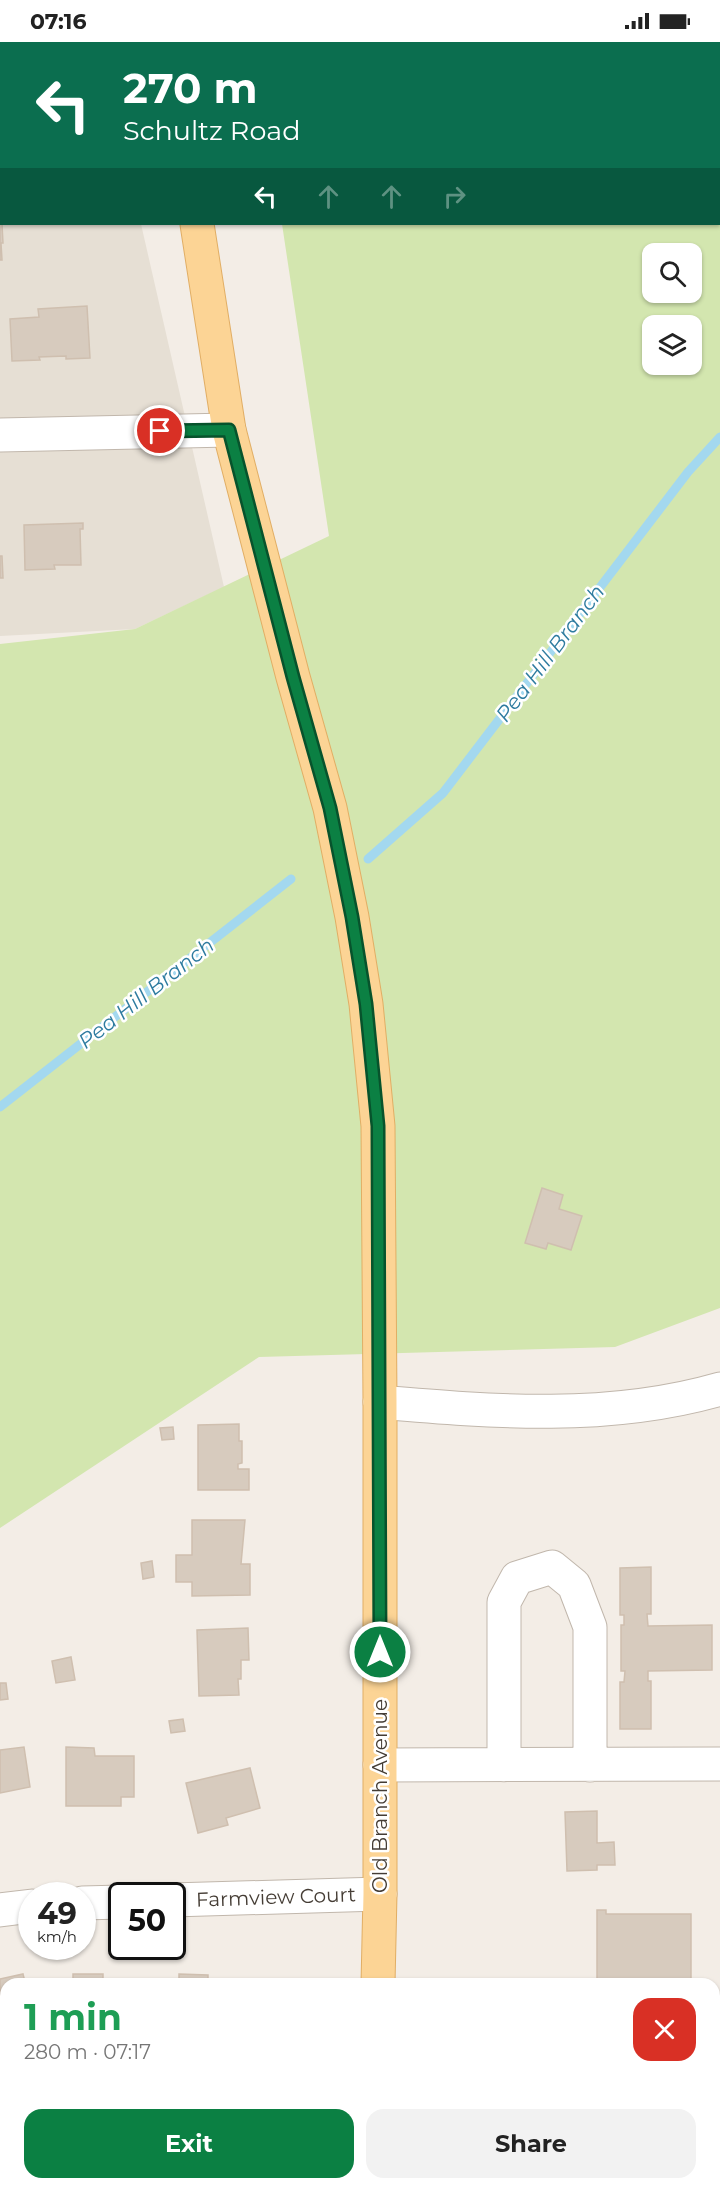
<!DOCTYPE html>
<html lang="en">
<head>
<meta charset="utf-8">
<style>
	body { margin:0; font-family:Montserrat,sans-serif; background:#f2f2f2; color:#222; height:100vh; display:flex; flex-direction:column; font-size:22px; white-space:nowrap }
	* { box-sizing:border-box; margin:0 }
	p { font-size:20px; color:#767676 }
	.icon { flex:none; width:33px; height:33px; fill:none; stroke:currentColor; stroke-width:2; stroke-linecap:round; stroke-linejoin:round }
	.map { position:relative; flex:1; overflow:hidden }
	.sheet { position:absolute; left:0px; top:1936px; width:720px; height:212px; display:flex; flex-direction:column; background:#fff; border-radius:18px 18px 0 0; box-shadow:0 2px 4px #0004 }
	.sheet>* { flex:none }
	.top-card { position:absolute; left:0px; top:0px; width:720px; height:183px; box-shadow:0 2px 4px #0004; background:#0b6e4f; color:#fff; overflow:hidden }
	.buttons { position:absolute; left:642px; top:201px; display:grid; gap:12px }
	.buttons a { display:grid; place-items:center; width:60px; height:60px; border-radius:12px; background:#fff; box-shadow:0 2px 4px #0004; font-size:30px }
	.speed { position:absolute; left:18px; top:1840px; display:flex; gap:12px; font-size:30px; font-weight:700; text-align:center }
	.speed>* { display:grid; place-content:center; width:78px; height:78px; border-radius:50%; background:#fff; box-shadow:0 2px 4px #0004; line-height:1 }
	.speed small { font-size:15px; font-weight:400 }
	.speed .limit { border:3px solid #111; border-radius:9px; background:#fff; color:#111 }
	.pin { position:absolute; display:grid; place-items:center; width:51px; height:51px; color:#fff; margin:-26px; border:3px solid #fff; border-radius:50%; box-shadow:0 2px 6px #0007 }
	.me { position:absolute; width:66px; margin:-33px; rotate:0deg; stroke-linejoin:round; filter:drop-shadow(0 0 4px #0008) }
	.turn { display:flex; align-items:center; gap:21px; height:126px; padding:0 24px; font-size:27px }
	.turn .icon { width:78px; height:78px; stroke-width:2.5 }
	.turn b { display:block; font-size:42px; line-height:51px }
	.lanes { display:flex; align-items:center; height:57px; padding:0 24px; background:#0003; justify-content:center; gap:30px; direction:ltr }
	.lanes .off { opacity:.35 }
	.round { display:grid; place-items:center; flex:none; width:63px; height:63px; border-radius:18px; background:#f2f2f2 }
	.summary { display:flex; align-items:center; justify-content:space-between; height:102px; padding:0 24px }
	h1 { font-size:36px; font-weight:700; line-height:45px; color:#1e9e55 }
	.cta { display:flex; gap:12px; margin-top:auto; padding:12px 24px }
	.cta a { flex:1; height:69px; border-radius:18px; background:#0b8043; color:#fff; font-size:24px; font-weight:700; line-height:69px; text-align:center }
	.cta a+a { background:#f2f2f2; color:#222 }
	.status { display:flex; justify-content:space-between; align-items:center; height:42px; padding:0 30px; background:#fff; direction:ltr }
	.status svg { height:16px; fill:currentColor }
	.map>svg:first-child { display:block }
</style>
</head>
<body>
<div class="status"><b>07:16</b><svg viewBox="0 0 49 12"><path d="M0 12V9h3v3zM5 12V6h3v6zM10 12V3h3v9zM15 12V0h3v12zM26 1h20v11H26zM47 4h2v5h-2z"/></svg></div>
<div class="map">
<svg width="720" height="2147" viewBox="0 0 720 2147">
	<rect width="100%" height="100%" fill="#f3ede6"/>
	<path fill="#e6dfd4" d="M0 0H459L2 2V182H141L224 545 135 587 0 594Z"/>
	<path fill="#d3e6af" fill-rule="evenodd" d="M459 0H720V1266L615 1305 259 1315 0 1486V602L135 587 329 494 282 182H718V2L454 1ZM652 212H692V250H652ZM652 284H692V322H652Z"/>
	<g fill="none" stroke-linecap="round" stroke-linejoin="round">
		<path stroke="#a3d8ef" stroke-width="9" d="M368 817 443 751 688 430 720 395
			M0 1065 291 837"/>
	</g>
	<path fill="#d7cbbe" stroke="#cfbfaf" stroke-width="1.5" d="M0 146 3 201H1L2 218H0Z
		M87 264 90 316 66 317V314L39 315 40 318 12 319 10 277 39 275 38 267Z
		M83 481V487H80L81 523H54L55 527 25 528 24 483Z
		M0 514H2L3 536H0Z
		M542 1146 563 1153 559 1167 582 1174 571 1208 548 1201 546 1207 525 1201Z
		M239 1382V1399H242V1421L238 1422V1427H249V1448H198V1383Z
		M173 1385 174 1397 162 1398 160 1386Z
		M192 1478H245L241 1522H250V1553L192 1554V1540H176V1513H192Z
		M152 1519 154 1535 143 1537 141 1521Z
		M651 1525V1572H647L648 1584 712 1583V1628L648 1629V1639H651V1687H620V1640H624L625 1629H621V1583H624V1573H620V1526Z
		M248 1586 249 1618H241V1637H238L239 1653 199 1654 197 1588Z
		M71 1615 75 1638 56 1641 52 1619Z
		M0 1641H6L8 1657 0 1658Z
		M183 1677 185 1689 171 1691 169 1679Z
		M24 1705 30 1745 0 1751V1708Z
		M66 1705 94 1706 95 1714H134V1755H121V1764H66Z
		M250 1726 260 1766 226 1776 228 1783 198 1791 186 1741Z
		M597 1769V1801L614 1800 615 1823H597V1828L567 1829 565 1770Z
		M597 1868H606V1872H691V1942H597Z
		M23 1932 25 1940 39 1938 40 1942H6V1995L0 1996V1937Z
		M73 1932H103V1940H147V1942H73Z
		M179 1932 208 1933V1939H229V1942H244H179Z
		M4 2060 6 2072 0 2073V2061Z"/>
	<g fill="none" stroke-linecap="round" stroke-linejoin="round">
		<g stroke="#c1b7ac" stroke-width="35">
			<path id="minor" d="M492 2 498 0
				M0 393 229 388
				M380 1360C494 1370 609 1379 720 1347
				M380 1723 720 1722
				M504 1723V1560L517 1536 552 1525 574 1543 590 1585V1723
				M172 1858 380 1852
				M82 1861 122 1860
				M0 1868 32 1864"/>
		</g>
		<g stroke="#e1ae65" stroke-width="35">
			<path id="major" d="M172 0V2
				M197 182 229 388 293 635 330 766 352 875 366 962 378 1084 380 1360V1852L378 1942
				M384 2142V2147"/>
		</g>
		<use href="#minor" stroke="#fff" stroke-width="33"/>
		<use href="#major" stroke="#fcd495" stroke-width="33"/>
	</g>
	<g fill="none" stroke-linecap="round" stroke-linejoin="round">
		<g stroke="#07532c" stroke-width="15">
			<path id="route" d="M160 389 229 388 293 635 330 766 352 875 366 962 378 1084 380 1610"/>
		</g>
		<use href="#route" stroke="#0b8043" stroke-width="10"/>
	</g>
	<g text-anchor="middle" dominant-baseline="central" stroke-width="5" stroke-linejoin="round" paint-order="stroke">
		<g font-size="20" fill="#453d35" stroke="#fff">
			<text transform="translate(380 1754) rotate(-90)">Old Branch Avenue</text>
			<text transform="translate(276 1855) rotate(-2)">Farmview Court</text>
		</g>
		<g font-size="21" font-style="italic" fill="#2d7b9f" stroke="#fff">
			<text transform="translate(550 611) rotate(-53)">Pea Hill Branch</text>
			<text transform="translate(146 951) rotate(-38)">Pea Hill Branch</text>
		</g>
	</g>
</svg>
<div class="buttons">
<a><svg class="icon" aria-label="search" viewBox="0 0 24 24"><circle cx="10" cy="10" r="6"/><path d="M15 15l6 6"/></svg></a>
<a><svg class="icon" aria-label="layers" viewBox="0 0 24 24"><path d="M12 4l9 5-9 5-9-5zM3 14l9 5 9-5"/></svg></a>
</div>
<div class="speed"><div>49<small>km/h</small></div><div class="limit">50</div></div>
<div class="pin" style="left:160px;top:389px;background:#d93025"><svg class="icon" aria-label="arrive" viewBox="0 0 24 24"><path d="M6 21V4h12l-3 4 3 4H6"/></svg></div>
<svg class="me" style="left:380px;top:1610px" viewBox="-20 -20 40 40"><circle r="17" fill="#0b8043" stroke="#fff" stroke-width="3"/><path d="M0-11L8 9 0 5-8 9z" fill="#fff"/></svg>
<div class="top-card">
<div class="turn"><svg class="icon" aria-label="left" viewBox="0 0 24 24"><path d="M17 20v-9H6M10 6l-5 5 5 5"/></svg><div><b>270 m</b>Schultz Road</div></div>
<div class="lanes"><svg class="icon" aria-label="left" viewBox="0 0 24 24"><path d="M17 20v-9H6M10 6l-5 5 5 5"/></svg><svg class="icon off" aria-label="ahead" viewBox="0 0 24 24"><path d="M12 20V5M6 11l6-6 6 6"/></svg><svg class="icon off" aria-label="ahead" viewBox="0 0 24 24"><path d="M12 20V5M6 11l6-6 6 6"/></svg><svg class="icon off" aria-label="right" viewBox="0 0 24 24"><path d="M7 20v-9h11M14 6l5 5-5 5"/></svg></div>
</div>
<section class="sheet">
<div class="summary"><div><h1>1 min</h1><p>280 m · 07:17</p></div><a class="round" style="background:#d93025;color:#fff"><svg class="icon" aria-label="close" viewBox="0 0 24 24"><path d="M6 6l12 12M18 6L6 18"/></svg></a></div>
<div class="cta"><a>Exit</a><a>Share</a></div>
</section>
</div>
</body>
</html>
